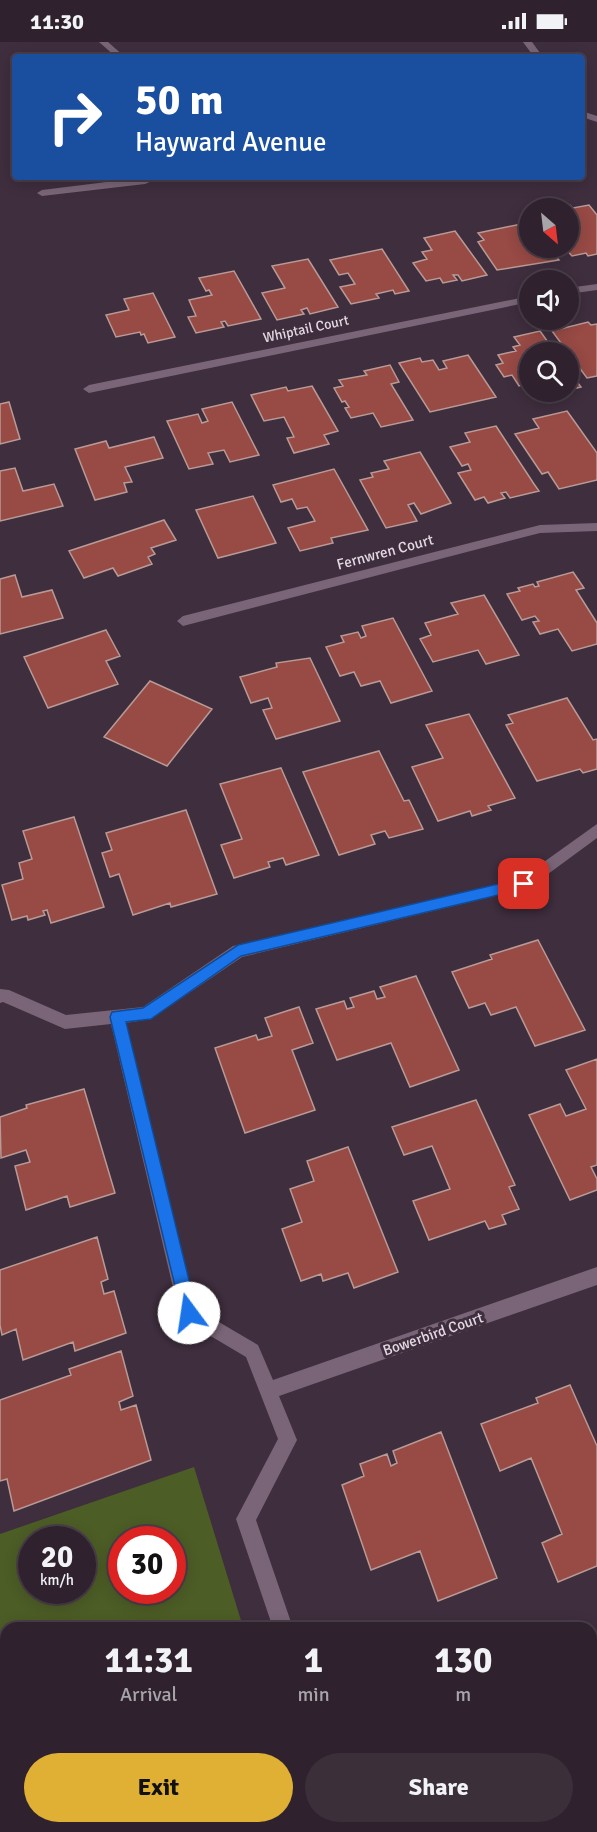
<!DOCTYPE html>
<html lang="en">
<head>
<meta charset="utf-8">
<style>
	body { margin:0; font-family:Signika,sans-serif; background:#3b2f3a; color:#f1f3f6; height:100vh; display:flex; flex-direction:column; font-size:22px; white-space:nowrap }
	* { box-sizing:border-box; margin:0 }
	p { font-size:20px; color:#a7a4aa }
	.icon { flex:none; width:33px; height:33px; fill:none; stroke:currentColor; stroke-width:2; stroke-linecap:round; stroke-linejoin:round }
	.map { position:relative; flex:1; overflow:hidden }
	.details { position:absolute; left:0px; top:1580px; width:597px; height:212px; display:flex; flex-direction:column; background:#2f222e; border-radius:18px 18px 0 0; box-shadow:0 3px 15px #0003,0 0 0 2px #4a3f4a }
	.details>* { flex:none }
	.top-card { position:absolute; left:12px; top:12px; width:573px; height:126px; border-radius:6px; box-shadow:0 3px 15px #0003,0 0 0 2px #4a3f4a; background:#1a4fa0; color:#fff; overflow:hidden }
	.needle { width:39px; rotate:152deg }
	.controls { position:absolute; left:519px; top:156px; display:grid; gap:12px }
	.controls a { display:grid; place-items:center; width:60px; height:60px; border-radius:50%; background:#2f222e; box-shadow:0 3px 15px #0003,0 0 0 2px #4a3f4a; font-size:30px }
	.speed { position:absolute; left:18px; top:1484px; display:flex; gap:12px; font-size:30px; font-weight:700; text-align:center }
	.speed>* { display:grid; place-content:center; width:78px; height:78px; border-radius:50%; background:#2f222e; box-shadow:0 3px 15px #0003,0 0 0 2px #4a3f4a; line-height:1 }
	.speed small { font-size:15px; font-weight:400 }
	.speed .limit { border:9px solid #d22; background:#fff; color:#111 }
	.pin { position:absolute; display:grid; place-items:center; width:51px; height:51px; color:#fff; margin:-26px; border-radius:12px; box-shadow:0 3px 9px #0006 }
	.me { position:absolute; width:66px; margin:-33px; rotate:346deg; stroke-linejoin:round; filter:drop-shadow(0 0 4px #0008) }
	.turn { display:flex; align-items:center; gap:21px; height:126px; padding:0 24px; font-size:27px }
	.turn .icon { width:78px; height:78px; stroke-width:2.5 }
	.turn b { display:block; font-size:42px; line-height:51px }
	.eta { display:flex; justify-content:space-evenly; align-items:center; height:102px; text-align:center }
	.eta b { font-size:36px; font-weight:700; line-height:42px }
	.button { display:flex; gap:12px; margin-top:auto; padding:12px 24px }
	.button a { flex:1; height:69px; border-radius:36px; background:#e0b034; color:#111; font-size:24px; font-weight:700; line-height:69px; text-align:center }
	.button a+a { background:#3b2f3a; color:#f1f3f6 }
	.status { display:flex; justify-content:space-between; align-items:center; height:42px; padding:0 30px; background:#2f222e; direction:ltr }
	.status svg { height:16px; fill:currentColor }
	.map>svg:first-child { display:block }
</style>
</head>
<body>
<div class="status"><b>11:30</b><svg viewBox="0 0 49 12"><path d="M0 12V9h3v3zM5 12V6h3v6zM10 12V3h3v9zM15 12V0h3v12zM26 1h20v11H26zM47 4h2v5h-2z"/></svg></div>
<div class="map">
<svg width="597" height="1790" viewBox="0 0 597 1790">
	<rect width="100%" height="100%" fill="#3f2e3e"/>
	<path fill="#4d5d26" fill-rule="evenodd" d="M194 1425 243 1585 6 1586V1785H302L304 1790H0V1492ZM32 1497H82V1548H32ZM122 1497H172V1548H122Z"/>
	<path fill="#984a45" stroke="#b89a96" stroke-width="1.5" d="M570 163 573 166 589 163 597 173V212L588 214 586 211 572 214 565 206H568V196L573 195 568 189V166H553Z
		M521 182 530 193V206H549L559 218 497 228 478 200 484 198 478 191Z
		M455 189 487 233 462 239 458 233H453L457 238 443 241 440 236 426 239 413 221 427 217 422 210 432 208 424 196Z
		M382 207 409 249 395 252 393 248 376 252 379 256 351 262 340 245 355 242 348 231 339 233 330 218Z
		M308 217 338 265 310 272 307 266 301 268 304 272 277 278 262 251 285 246 272 224Z
		M234 229 261 277 228 284 225 279 221 280 224 285 196 291 188 275 196 274 189 258 212 253 209 248 206 249 199 236Z
		M153 251 175 295 148 301 144 292 141 293 140 290 116 295 106 273 129 268 124 257Z
		M588 280 591 283 597 282V334L587 336 552 289Z
		M540 289 555 310H530V341L519 344 512 333 504 335 496 323 503 321 498 313 516 309 513 305 520 303 514 295Z
		M468 313 496 355 430 370 399 321 420 316 422 320 433 318 439 328 447 326 443 319Z
		M390 323 399 340 391 342 413 378 381 385 373 371 351 376 345 366 349 365 345 359 342 360 334 346 343 344 339 338 367 333 364 329Z
		M568 328 581 345 568 348Z
		M312 344 338 389 324 393 329 402 294 411 287 396 294 395 284 375 264 379 251 353 286 345 288 349Z
		M9 360 20 397 0 402V362Z
		M232 360 259 413 230 420 224 408 208 411 213 422 189 427 167 379 198 372 202 381 208 379 202 367Z
		M567 369 597 411V438L559 447 548 430 542 432 515 392 539 386 533 377Z
		M496 384 534 442 539 449 510 456 506 450 501 451 505 456 488 461 484 455 475 458 458 431 471 428 468 422 462 424 450 405 470 400 465 391Z
		M154 395 163 416 125 425 132 440 124 441 127 450 95 458 75 407 106 399 109 406Z
		M420 410 451 461 421 472 414 461 408 463 417 479 386 486 360 438 373 435 371 431 389 427 384 419Z
		M15 426 23 449 54 442 63 464 0 479V429Z
		M334 427 368 488 331 496 333 501 300 509 288 486 315 479 307 465 297 467 292 457 281 460 273 443Z
		M253 454 276 501 218 516 196 468Z
		M164 478 176 498 151 506 155 512 148 515 152 522 118 534 113 526 84 536 69 509Z
		M573 530 584 546 576 548 597 581V602L572 609 558 587 540 592 533 580 539 579 535 574 522 578 507 552 520 549 518 546 533 542 535 545 539 544 537 540Z
		M15 533 22 555 52 548 63 576 0 592V537Z
		M484 553 519 613 486 622 478 608 433 620 420 597 431 593 425 581 458 572 451 561Z
		M393 576 432 649 391 661 380 639 361 644 354 630 340 634 326 605 344 600 341 594 358 590 361 596 366 594 362 584Z
		M106 588 120 614 106 619 118 642 48 666 24 615Z
		M310 616 340 679 276 697 263 668 272 666 268 656 251 661 240 635 277 625 276 621Z
		M150 639 212 667 167 724 104 695Z
		M567 656 593 698 597 697V727L583 731 580 727 537 739 506 683 513 681 508 673Z
		M469 672 515 756 488 764 491 768 472 774 470 769 438 779 412 725 443 716 426 683Z
		M379 709 404 759 409 758 423 787 389 796 385 789 371 793 375 802 339 813 303 730Z
		M281 726 319 813 286 823 283 816 268 820 270 825 234 836 221 803 242 797 220 742Z
		M186 768 217 852 171 865 170 861 133 873 119 832 110 835 102 811 112 808 106 791Z
		M74 775 104 865 51 881 47 868 43 869 45 873 28 878 27 874 12 878 2 843 23 837 19 821 32 817 23 789Z
		M538 898 585 988 535 1004 516 965 491 973 485 961 469 966 452 930 492 917 490 913Z
		M416 934 459 1028 410 1045 391 1001 337 1018 316 967 344 959 347 967 354 965 350 956 374 949 377 957 385 955 380 945Z
		M299 965 313 1001 292 1008 315 1068 245 1091 215 1006 256 993 258 998 272 994 265 976Z
		M597 1017V1123L591 1125 597 1137V1148L570 1158 529 1073 560 1062 566 1074 586 1067 566 1028Z
		M84 1047 115 1151 70 1165 67 1154 26 1168 15 1124 30 1120 26 1108 1 1116 0 1075 27 1066 26 1063Z
		M476 1058 515 1143 509 1145 519 1167 502 1173 506 1182 489 1187 485 1179 429 1198 413 1159 450 1147 432 1104 404 1113 392 1085Z
		M348 1105 398 1230 354 1246 348 1231 323 1239 321 1232 301 1239 282 1187 302 1180 290 1147 314 1139 307 1119Z
		M97 1195 108 1237 101 1240 104 1252 114 1249 126 1291 75 1309 73 1300 23 1318 16 1287 2 1293 0 1283V1228Z
		M121 1309 133 1354 119 1360 121 1368 136 1363 151 1418 14 1469 7 1437 0 1439V1358L71 1333 69 1327Z
		M570 1343 597 1404V1524L558 1540 542 1501 562 1492 531 1416 500 1429 481 1382 538 1361 536 1356Z
		M441 1390 497 1536 438 1559 420 1509 371 1528 342 1443 364 1434 360 1422 387 1412 391 1424 397 1421 393 1409Z"/>
	<g fill="none" stroke-linecap="round" stroke-linejoin="round">
		<path fill="#796577" fill-rule="evenodd" d="M99 0H108L125 15H116Z
			M523 0H532L543 15H534Z
			M582 69 597 74V80L582 75Z
			M147 135H161L145 142 42 154 37 151 42 148Z
			M597 242V248L568 252V246Z
			M530 254V260L89 351 83 347 89 343Z
			M597 481V489L540 491 183 584 177 579 183 574 540 483Z
			M597 782V796L529 846 242 915 151 977 126 981 195 1266 258 1303 273 1338 597 1225V1243L279 1354 297 1398 256 1478 293 1586H273L236 1477 278 1397 246 1315 182 1277 179 1271 111 982 65 987 3 960 0 961V947L9 948 66 973 143 965 233 904 520 837Z
			M339 1785H361L363 1790H341Z"/>
	</g>
	<path fill="#1a73e8" stroke="#114b97" stroke-width="1.5" d="M524 836 530 842 524 847 241 914 151 977 126 980 197 1271 194 1277 189 1279 183 1277 110 975 112 970 143 966 238 903Z"/>
	<g text-anchor="middle" dominant-baseline="central" stroke-width="6" stroke-linejoin="round" paint-order="stroke">
		<g font-size="14" fill="#e4d9e3" stroke="#3f2e3e">
			<text transform="translate(306 287) rotate(-12)">Whiptail Court</text>
		</g>
		<g font-size="15" fill="#e4d9e3" stroke="#3f2e3e">
			<text transform="translate(385 510) rotate(-15)">Fernwren Court</text>
			<text transform="translate(433 1292) rotate(-19)">Bowerbird Court</text>
		</g>
	</g>
</svg>
<div class="controls">
<a><svg class="needle" viewBox="-14 -14 28 28"><path d="M0-13l5 13h-10z" fill="#e53935"/><path d="M0 13l5-13h-10z" fill="#a7a4aa"/></svg></a>
<a><svg class="icon" aria-label="sound" viewBox="0 0 24 24"><path d="M4 9h4l5-4v14l-5-4H4zM17 9q2 3 0 6"/></svg></a>
<a><svg class="icon" aria-label="search" viewBox="0 0 24 24"><circle cx="10" cy="10" r="6"/><path d="M15 15l6 6"/></svg></a>
</div>
<div class="speed"><div>20<small>km/h</small></div><div class="limit">30</div></div>
<div class="pin" style="left:524px;top:842px;background:#d93025"><svg class="icon" aria-label="arrive" viewBox="0 0 24 24"><path d="M6 21V4h12l-3 4 3 4H6"/></svg></div>
<svg class="me" style="left:189px;top:1271px" viewBox="-20 -20 40 40"><circle r="19" fill="#fff"/><path d="M0-13L10 11 0 6-10 11z" fill="#1a73e8"/></svg>
<div class="top-card">
<div class="turn"><svg class="icon" aria-label="right" viewBox="0 0 24 24"><path d="M7 20v-9h11M14 6l5 5-5 5"/></svg><div><b>50 m</b>Hayward Avenue</div></div>
</div>
<section class="details">
<div class="eta">
<div><b>11:31</b><p>Arrival</p></div>
<div><b>1</b><p>min</p></div>
<div><b>130</b><p>m</p></div>
</div>
<div class="button"><a>Exit</a><a>Share</a></div>
</section>
</div>
</body>
</html>
